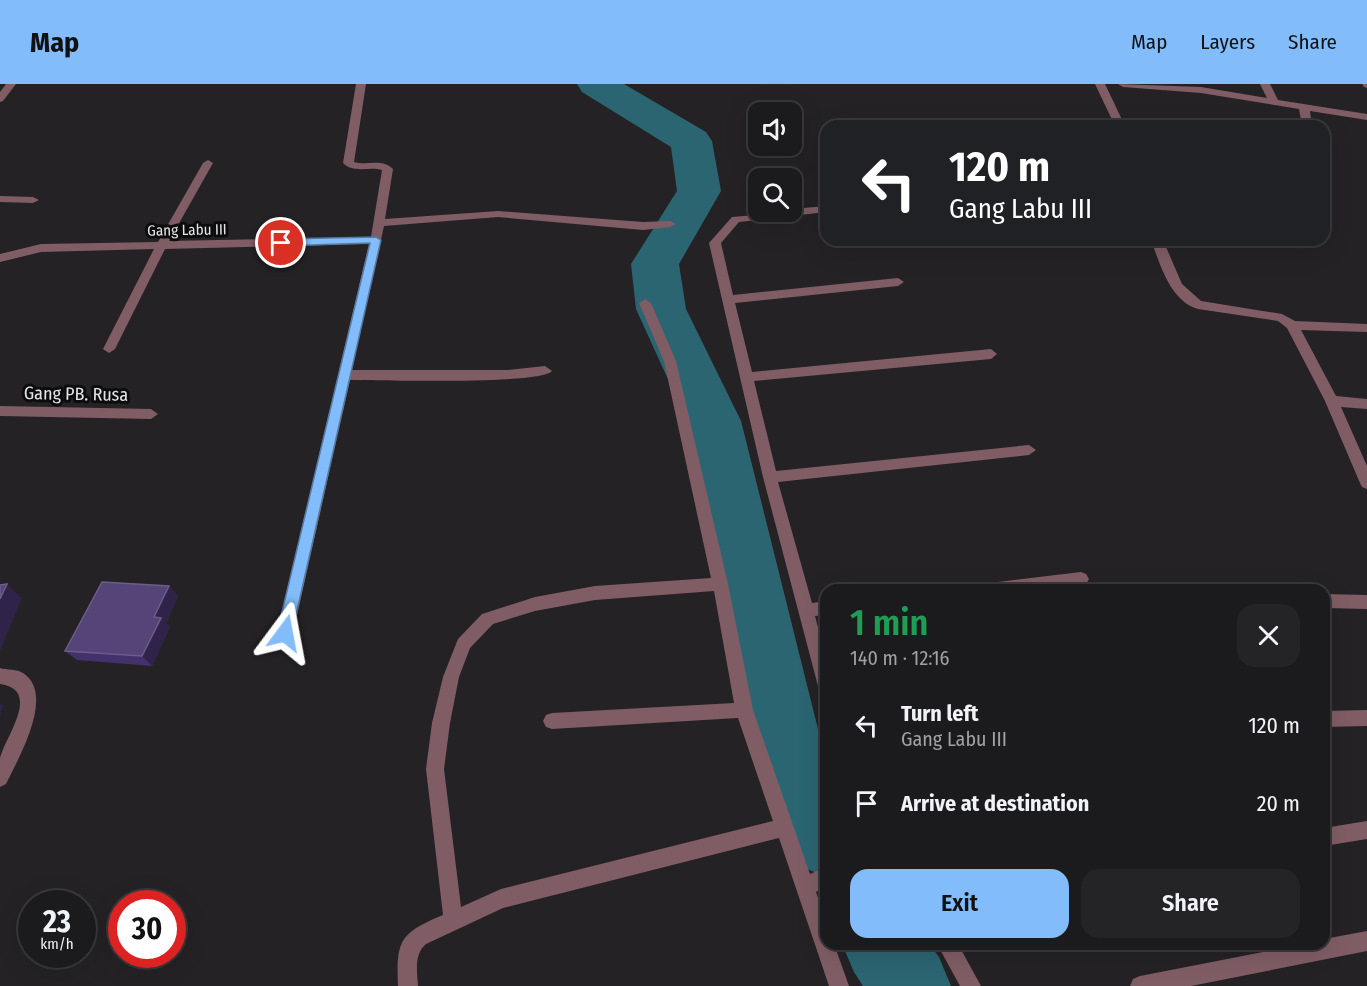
<!DOCTYPE html>
<html lang="en">
<head>
<meta charset="utf-8">
<style>
	body { margin:0; font-family:"Fira Sans Condensed",sans-serif; background:#242325; color:#f1f3f6; height:100vh; display:flex; flex-direction:column; font-size:22px; white-space:nowrap }
	* { box-sizing:border-box; margin:0 }
	p { font-size:20px; color:#a0a1a3 }
	.icon { flex:none; width:33px; height:33px; fill:none; stroke:currentColor; stroke-width:2; stroke-linecap:round; stroke-linejoin:round }
	.map { position:relative; flex:1; overflow:hidden }
	.side { position:absolute; left:820px; top:500px; width:510px; height:366px; display:flex; flex-direction:column; background:#1b1a1c; border-radius:18px; box-shadow:0 6px 24px #0002,0 0 0 2px #39383b }
	.side>* { flex:none }
	.hud { position:absolute; left:820px; top:36px; width:510px; height:126px; border-radius:18px; box-shadow:0 6px 24px #0002,0 0 0 2px #39383b; background:#202124; color:#fff; overflow:hidden }
	.tools { position:absolute; left:748px; top:18px; display:grid; gap:12px }
	.tools a { display:grid; place-items:center; width:54px; height:54px; border-radius:12px; background:#1b1a1c; box-shadow:0 6px 24px #0002,0 0 0 2px #39383b; font-size:30px }
	.speed { position:absolute; left:18px; top:806px; display:flex; gap:12px; font-size:30px; font-weight:700; text-align:center }
	.speed>* { display:grid; place-content:center; width:78px; height:78px; border-radius:50%; background:#1b1a1c; box-shadow:0 6px 24px #0002,0 0 0 2px #39383b; line-height:1 }
	.speed small { font-size:15px; font-weight:400 }
	.speed .limit { border:9px solid #d22; background:#fff; color:#111 }
	.pin { position:absolute; display:grid; place-items:center; width:51px; height:51px; color:#fff; margin:-26px; border:3px solid #fff; border-radius:50%; box-shadow:0 2px 6px #0007 }
	.me { position:absolute; width:66px; margin:-33px; rotate:13deg; stroke-linejoin:round; filter:drop-shadow(0 0 4px #0008) }
	.turn { display:flex; align-items:center; gap:21px; height:126px; padding:0 30px; font-size:27px }
	.turn .icon { width:78px; height:78px; stroke-width:2.5 }
	.turn b { display:block; font-size:42px; line-height:51px }
	.round { display:grid; place-items:center; flex:none; width:63px; height:63px; border-radius:18px; background:#242325 }
	.head { display:flex; align-items:center; justify-content:space-between; height:102px; padding:0 30px }
	h1 { font-size:36px; font-weight:600; line-height:45px; color:#1e9e55 }
	.button { display:flex; gap:12px; margin-top:auto; padding:12px 30px }
	.button a { flex:1; height:69px; border-radius:18px; background:#82bcfa; color:#111; font-size:24px; font-weight:600; line-height:69px; text-align:center }
	.button a+a { background:#242325; color:#f1f3f6 }
	ul { padding:0; list-style:none }
	li { display:flex; align-items:center; gap:18px; height:78px; padding:0 30px }
	li div { flex:1 }
	li b { display:block; font-size:22px }
	li em { font-style:normal }
	header { display:flex; align-items:center; gap:36px; box-sizing:border-box; height:84px; padding:0 30px; background:#82bcfa; color:#111 }
	header strong { font-size:28px }
	nav { display:flex; gap:33px; margin-inline-start:auto; font-size:21px }
	.map>svg:first-child { display:block }
</style>
</head>
<body>
<header>
<strong>Map</strong>
<nav><a>Map</a><a>Layers</a><a>Share</a></nav>
</header>
<div class="map">
<svg width="1367" height="902" viewBox="0 0 1367 902">
	<rect width="100%" height="100%" fill="#242225"/>
	<g fill="none" stroke-linecap="round" stroke-linejoin="round">
		<path fill="#2b6572" fill-rule="evenodd" d="M577 0H624L706 48 712 57 721 107 679 180 686 225 741 337 826 677V793L800 782 754 676 687 337 636 225 631 180 677 107 671 63 582 8Z
			M842 860H929L939 873 951 902H863L854 888Z"/>
		<path fill="#805d65" fill-rule="evenodd" d="M6 0H16L3 17 0 18V8Z
			M356 0H366L354 78C367 82 382 74 393 85L385 135 498 127 643 138 670 137 676 140 670 143 643 146 498 133 384 142 352 286H507L545 282 552 287C541 301 377 296 350 296L293 549 291 554 285 556 279 554 277 549 369 160 165 165 115 265 109 269 103 265 154 165 41 168 0 178V170L41 160 158 158 203 79 208 76 213 79 169 157 371 153 382 86C369 82 354 90 343 79Z
			M1095 0H1105L1125 42H1115Z
			M1118 0 1201 3 1267 14 1260 0H1270L1278 16 1367 30V36L1310 27 1312 42H1302L1299 25 1201 9 1123 3Z
			M1362 0H1367V4L1364 3Z
			M0 112 33 113 39 116 33 119 0 118Z
			M826 122V128L739 138 721 159 733 211 898 194 904 198 898 202 735 219 752 288 991 265 997 270 991 275 754 297 776 387 1029 361 1036 366 1029 371 778 398 812 519 826 517V531L815 532 826 573V610L820 607 818 602 763 393 709 159 732 133 792 128V125Z
			M1151 156H1163L1182 200 1201 217 1282 230 1295 237 1367 240V248L1301 246 1336 312 1367 315V325L1341 323 1367 382V405L1362 403 1360 399 1325 317 1287 244 1278 237 1198 225C1170 217 1160 180 1151 156Z
			M645 215 651 219 676 277 728 500 753 626 810 790 826 783V802L816 808 826 837V860H834L849 902H829L779 754 503 824 426 860C414 870 417 887 418 902H398C396 856 400 849 443 831L426 685 432 639 443 593 458 555 482 530 535 513 595 502 711 494 664 277 639 219ZM714 507 734 619 552 629 546 631 543 637 546 643 552 645 738 634 773 737 501 805 461 823 444 685 450 639 459 593 470 564 493 540 535 527 595 516Z
			M0 322 151 325 158 330 151 335 0 332Z
			M1081 488 1086 490 1089 495 1086 500C1055 511 1015 506 982 506L984 501 990 499Z
			M1324 510 1367 511V525L1324 524Z
			M0 584C7 586 17 585 23 589 56 610 18 675 6 700L0 703C0 694 0 682 0 674 6 651 42 606 0 600Z
			M1367 626V642L1324 643V627Z
			M1367 737V755L1324 762V744Z
			M1367 847V867L1191 902H1130L1133 895 1140 892 1304 860H1324V855Z
			M937 860H958L981 902H960Z"/>
	</g>
	<path fill="#43316b" d="M169 502 178 512 166 539 170 543 152 582 77 576 65 567Z"/>
	<path fill="#2f234a" d="M7 500 22 514 0 567V515Z
		M169 502 178 512 166 539 170 543 152 582 142 572 154 533Z
		M0 620 3 622 0 631Z"/>
	<path fill="#544478" stroke="#6b5d89" stroke-width="1.5" d="M102 498 169 502 154 533 161 534 142 572 65 567Z
		M7 500 0 515V501Z"/>
	<path fill="#82bcfa" stroke="#547aa2" stroke-width="1.5" d="M376 153 381 156 292 549 290 553 285 555 280 553 277 549 370 159 281 162 275 159 281 155Z"/>
	<g text-anchor="middle" dominant-baseline="central" stroke-width="6" stroke-linejoin="round" paint-order="stroke">
		<g font-size="15" fill="#e4e3e5" stroke="#0d0c0d">
			<text transform="translate(187 146) rotate(-1)">Gang Labu III</text>
		</g>
		<g font-size="18" fill="#e4e3e5" stroke="#0d0c0d">
			<text transform="translate(76 310) rotate(1)">Gang PB. Rusa</text>
		</g>
	</g>
</svg>
<div class="tools">
<a><svg class="icon" aria-label="sound" viewBox="0 0 24 24"><path d="M4 9h4l5-4v14l-5-4H4zM17 9q2 3 0 6"/></svg></a>
<a><svg class="icon" aria-label="search" viewBox="0 0 24 24"><circle cx="10" cy="10" r="6"/><path d="M15 15l6 6"/></svg></a>
</div>
<div class="speed"><div>23<small>km/h</small></div><div class="limit">30</div></div>
<div class="pin" style="left:281px;top:159px;background:#d93025"><svg class="icon" aria-label="arrive" viewBox="0 0 24 24"><path d="M6 21V4h12l-3 4 3 4H6"/></svg></div>
<svg class="me" style="left:285px;top:549px" viewBox="-20 -20 40 40"><path d="M0-17L14 15 0 8-14 15z" fill="#82bcfa" stroke="#fff" stroke-width="4"/></svg>
<div class="hud">
<div class="turn"><svg class="icon" aria-label="left" viewBox="0 0 24 24"><path d="M17 20v-9H6M10 6l-5 5 5 5"/></svg><div><b>120 m</b>Gang Labu III</div></div>
</div>
<section class="side">
<div class="head"><div><h1>1 min</h1><p>140 m · 12:16</p></div><a class="round"><svg class="icon" aria-label="close" viewBox="0 0 24 24"><path d="M6 6l12 12M18 6L6 18"/></svg></a></div>
<ul>
<li><svg class="icon" aria-label="left" viewBox="0 0 24 24"><path d="M17 20v-9H6M10 6l-5 5 5 5"/></svg><div><b>Turn left</b><p>Gang Labu III</p></div><em>120 m</em></li>
<li><svg class="icon" aria-label="arrive" viewBox="0 0 24 24"><path d="M6 21V4h12l-3 4 3 4H6"/></svg><div><b>Arrive at destination</b></div><em>20 m</em></li>
</ul>
<div class="button"><a>Exit</a><a>Share</a></div>
</section>
</div>
</body>
</html>
